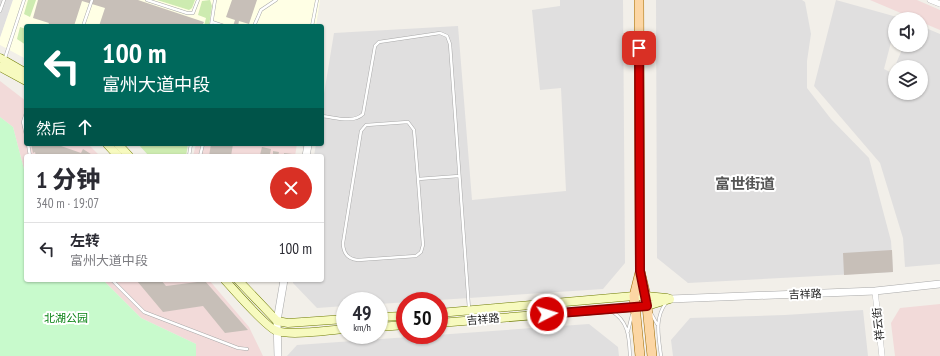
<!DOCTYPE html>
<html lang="zh">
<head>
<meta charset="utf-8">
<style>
	body { margin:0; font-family:"PT Sans Narrow","Noto Sans SC",sans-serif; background:#f2f2f3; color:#2b2b33; height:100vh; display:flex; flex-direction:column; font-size:15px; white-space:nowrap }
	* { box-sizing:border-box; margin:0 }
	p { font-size:13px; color:#7c7c81 }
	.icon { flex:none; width:22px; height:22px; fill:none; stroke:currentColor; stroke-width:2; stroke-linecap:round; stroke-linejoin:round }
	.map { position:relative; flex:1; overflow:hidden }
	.drawer { position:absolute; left:24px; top:154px; width:300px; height:128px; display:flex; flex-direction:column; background:#fff; border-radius:4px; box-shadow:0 1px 3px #0004 }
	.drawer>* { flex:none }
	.hud { position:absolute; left:24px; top:24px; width:300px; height:122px; border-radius:4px; box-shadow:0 1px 3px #0004; background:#00695c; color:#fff; overflow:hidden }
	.buttons { position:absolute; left:888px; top:12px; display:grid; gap:8px }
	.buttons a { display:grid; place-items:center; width:40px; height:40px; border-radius:50%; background:#fff; box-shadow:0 1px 3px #0004; font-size:20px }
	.speed { position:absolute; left:336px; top:292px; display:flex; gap:8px; font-size:20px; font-weight:700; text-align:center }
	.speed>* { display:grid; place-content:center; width:52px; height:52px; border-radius:50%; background:#fff; box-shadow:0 1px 3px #0004; line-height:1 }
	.speed small { font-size:10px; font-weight:400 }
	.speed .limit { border:6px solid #d22; background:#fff; color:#111 }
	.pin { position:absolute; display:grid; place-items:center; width:34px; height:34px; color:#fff; margin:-17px; border-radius:8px; box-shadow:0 2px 6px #0006 }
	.me { position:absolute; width:44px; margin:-22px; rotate:85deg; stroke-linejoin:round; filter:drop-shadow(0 0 3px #0008) }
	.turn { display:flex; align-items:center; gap:14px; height:84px; padding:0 12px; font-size:18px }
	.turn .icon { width:52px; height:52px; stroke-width:2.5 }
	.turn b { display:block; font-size:28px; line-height:34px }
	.then { display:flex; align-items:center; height:38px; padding:0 12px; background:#0003; gap:8px; font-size:15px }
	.round { display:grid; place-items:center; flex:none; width:42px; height:42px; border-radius:21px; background:#f2f2f3 }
	.head { display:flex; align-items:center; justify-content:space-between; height:68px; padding:0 12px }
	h1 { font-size:24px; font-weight:800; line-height:30px }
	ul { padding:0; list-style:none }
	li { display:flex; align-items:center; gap:12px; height:52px; padding:0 12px; border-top:1px solid #e1e1e2 }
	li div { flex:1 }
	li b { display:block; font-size:15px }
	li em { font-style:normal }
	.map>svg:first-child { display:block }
</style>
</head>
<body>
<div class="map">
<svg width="940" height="356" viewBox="0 0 940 356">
	<rect width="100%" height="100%" fill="#f2efe9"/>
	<path fill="#e0dfdf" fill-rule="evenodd" d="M0 0H13L0 38Z
		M560 0H623L625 263 603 289 379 304V301H345V306L317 308 293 283V280H322V156H314L316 144H322V106L334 33 458 26 472 200 566 191 561 88 540 90 532 10 560 6Z
		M656 0H802L805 2 811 34 807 61V88L831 119 869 158 891 241 893 272 688 283 657 258Z
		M836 0 897 17 895 19V27L884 69 892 73 904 45H921V26L940 34V264L905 267 903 238 880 163 814 86ZM895 67H921V93H895Z
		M863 310 868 356H673L671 340 690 318 785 315Z
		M589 324 618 347 619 356H287L297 345Z"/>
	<path fill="#f2dad9" d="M870 0H917L940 10V30L921 22V19H915Z
		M0 81 26 101V144H88L100 156H26V177L13 127 0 117Z
		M196 144H297L295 156H193Z
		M103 280H209L249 327 263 356H196V344L141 318Z
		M940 304V356H895L891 323 900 308Z"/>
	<path fill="#ffffe5" d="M13 0H320L316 26H26V59L0 45V38Z"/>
	<path fill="#cdebb0" d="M28 0H36L30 17 24 14Z
		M157 0H195L192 8 189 10Z
		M210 0 212 6 209 26H204L206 18 198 15 202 1Z
		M20 27 26 29V45L17 39Z
		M138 144H188L186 156H149Z"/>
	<path fill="#c8facc" d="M0 117 13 127 26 177V280H103L141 318 196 344V356H0Z"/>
	<path fill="#c7bfb8" d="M38 0H138L204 22 202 26H99L105 8 82 1 74 26H50L48 25 49 23 33 18Z
		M232 0H257L249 24 239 21 238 26H233L235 20 226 17Z
		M31 144H60L61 146 81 153 83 149 94 156H36L35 152 33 153Z
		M211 144H233L231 156H209Z
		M262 147 271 149 270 154H273V151L279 152 278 156 260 155Z
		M284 153 292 154V156H284Z
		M892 250 893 272 844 275 843 253Z
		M142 280H161L166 286 205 281 248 330 225 333 203 306 163 312 137 281Z"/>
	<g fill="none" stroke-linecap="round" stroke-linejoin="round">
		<g stroke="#a9a9a9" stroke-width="3.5">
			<path id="service" d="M147 0 187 13H193L198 0
				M0 11 4 0
				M212 22 224 26
				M83 26 92 0
				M211 26 215 0
				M254 26 261 10 276 0
				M312 26 317 0
				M5 58 24 0
				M26 113 23 122 26 135
				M322 116C334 117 353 124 363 114L375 46 379 42 440 33 447 36 450 44 469 309
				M28 144 30 156
				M300 144 308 145
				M189 156 191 144
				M200 156 203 144
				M418 179 423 245 421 252 416 256 358 260C347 259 343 253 343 243L361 131 366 125 408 122 414 130 418 179 459 176
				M112 280 144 312 238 348 247 349
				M611 311C629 321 629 338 630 356
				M651 313 657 324
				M628 331 632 315
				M661 356C659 338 654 318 666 303"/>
		</g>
		<g stroke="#a9a9a9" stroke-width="6">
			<path id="minor" d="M930 0 940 4
				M875 291 882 356"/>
		</g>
		<g stroke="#a9a9a9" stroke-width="8">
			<path id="tertiary" d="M306 156 308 145
				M670 299 875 291 940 284
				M278 356 277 321 284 280"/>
		</g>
		<g stroke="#707d05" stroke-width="9">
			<path id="secondary" d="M0 58 26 73
				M0 67 26 81
				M107 144 118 156
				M118 144 129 156
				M225 280C233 289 268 329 277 331 293 336 328 330 345 329
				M238 280 277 321 288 323 345 319
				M439 313 634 296H646L667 298
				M379 317 405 316
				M439 323 647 306 670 299
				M379 327 405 325"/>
		</g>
		<g stroke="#a06b00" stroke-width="10">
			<path id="primary" d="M639 0 640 271 646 296 652 356
				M640 356 634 296 640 272"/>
		</g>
		<use href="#service" stroke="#fff" stroke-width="2.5"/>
		<use href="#minor" stroke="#fff" stroke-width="5.5"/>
		<use href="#tertiary" stroke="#fff" stroke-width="7"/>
		<use href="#secondary" stroke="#f7fabf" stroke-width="8"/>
		<use href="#primary" stroke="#fcd6a4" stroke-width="9"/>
	</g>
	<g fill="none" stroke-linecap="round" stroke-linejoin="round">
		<g stroke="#8a0000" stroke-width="10">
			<path id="route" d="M547 314 647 306 640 271 639 48"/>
		</g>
		<use href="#route" stroke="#d40000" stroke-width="7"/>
	</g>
	<g text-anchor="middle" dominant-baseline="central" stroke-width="4" stroke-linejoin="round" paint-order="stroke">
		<g font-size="11" fill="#222" stroke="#fff">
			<text transform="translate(805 294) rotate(-2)">吉祥路</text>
			<text transform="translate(483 319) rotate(-5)">吉祥路</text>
			<text transform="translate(878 324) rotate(-96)">祥云街</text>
		</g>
		<g font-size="11" fill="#0c8416" stroke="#fff">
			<text x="66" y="318">北湖公园</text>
		</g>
		<g font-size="15" font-weight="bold" fill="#555" stroke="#fff">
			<text x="745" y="183">富世街道</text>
		</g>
	</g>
</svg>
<div class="buttons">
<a><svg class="icon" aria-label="sound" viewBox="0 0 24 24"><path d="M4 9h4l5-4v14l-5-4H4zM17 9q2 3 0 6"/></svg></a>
<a><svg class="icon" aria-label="layers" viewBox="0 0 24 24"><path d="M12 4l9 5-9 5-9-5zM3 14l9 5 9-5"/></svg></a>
</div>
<div class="speed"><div>49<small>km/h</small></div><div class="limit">50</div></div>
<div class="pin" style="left:639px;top:48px;background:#d93025"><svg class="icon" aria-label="arrive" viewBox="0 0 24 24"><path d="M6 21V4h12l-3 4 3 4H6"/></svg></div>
<svg class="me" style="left:547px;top:314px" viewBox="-20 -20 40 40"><circle r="17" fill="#d40000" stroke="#fff" stroke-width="3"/><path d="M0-11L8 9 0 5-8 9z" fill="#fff"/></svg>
<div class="hud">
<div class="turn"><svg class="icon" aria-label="left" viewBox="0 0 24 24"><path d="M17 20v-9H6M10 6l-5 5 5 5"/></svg><div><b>100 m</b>富州大道中段</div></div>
<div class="then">然后<svg class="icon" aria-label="ahead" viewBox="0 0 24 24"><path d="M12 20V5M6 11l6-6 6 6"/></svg></div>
</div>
<section class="drawer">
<div class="head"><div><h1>1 分钟</h1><p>340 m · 19:07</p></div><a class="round" style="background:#d93025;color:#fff"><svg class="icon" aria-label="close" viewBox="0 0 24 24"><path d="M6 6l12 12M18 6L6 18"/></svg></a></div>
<ul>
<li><svg class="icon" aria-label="left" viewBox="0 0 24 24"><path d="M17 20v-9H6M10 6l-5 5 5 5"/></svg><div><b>左转</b><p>富州大道中段</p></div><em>100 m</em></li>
</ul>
</section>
</div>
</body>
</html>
